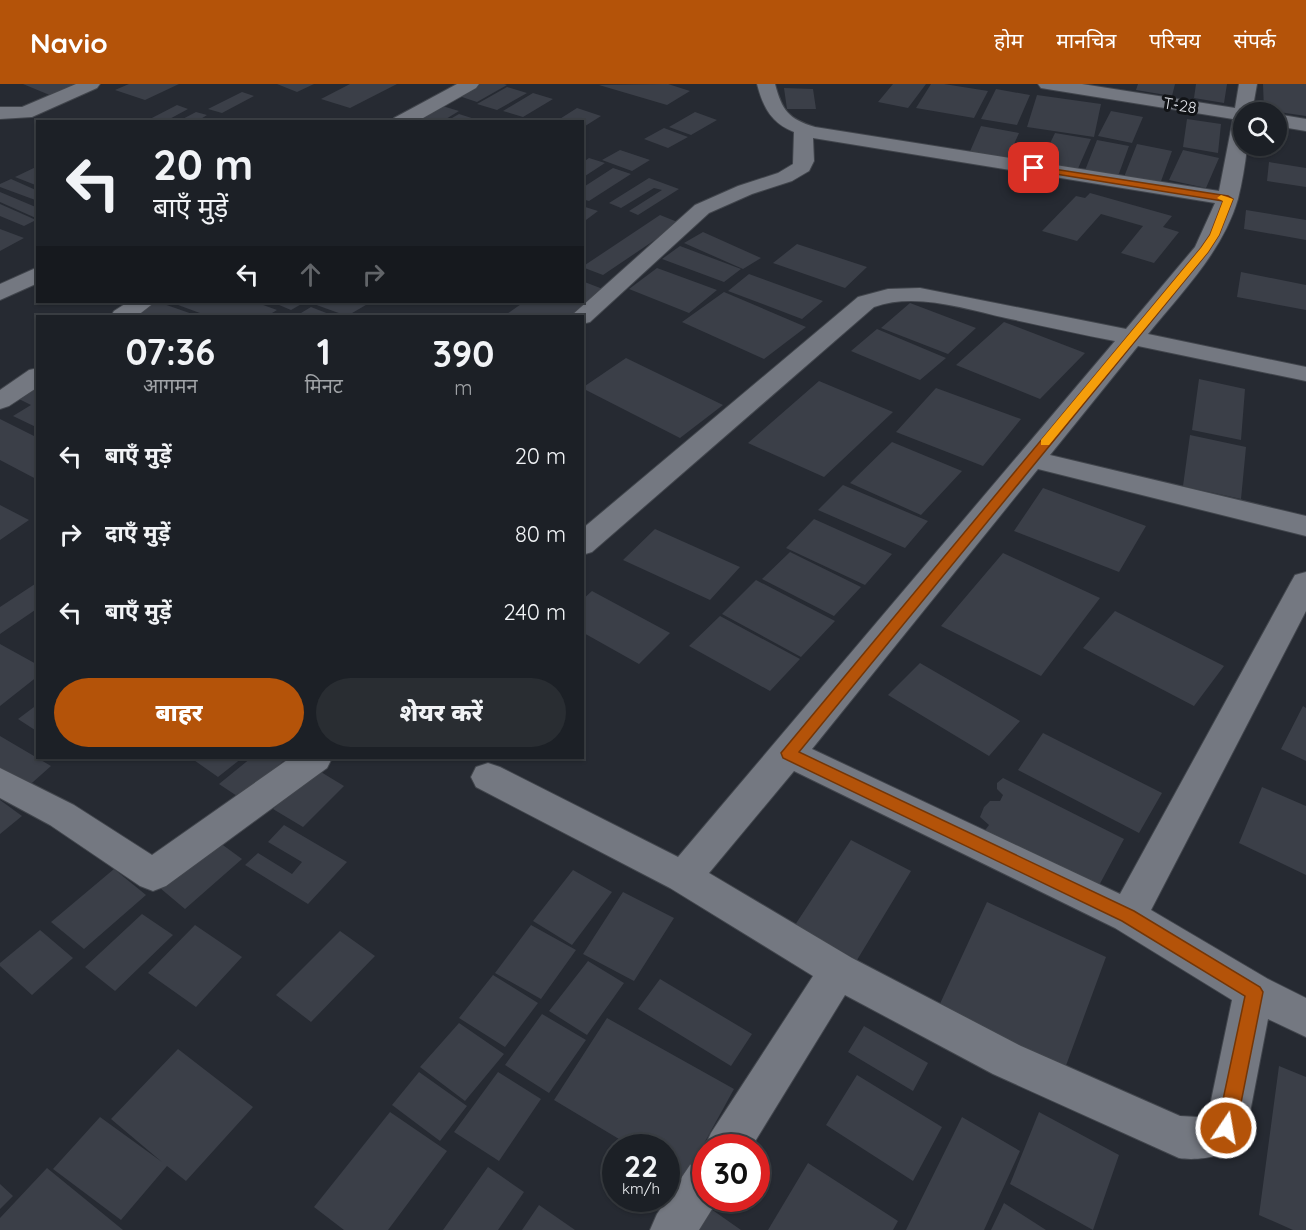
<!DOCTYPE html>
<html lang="hi">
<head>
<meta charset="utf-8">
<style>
	body { margin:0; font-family:Quicksand,"Noto Sans Devanagari",sans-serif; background:#292d32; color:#f1f3f6; height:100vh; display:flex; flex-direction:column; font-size:22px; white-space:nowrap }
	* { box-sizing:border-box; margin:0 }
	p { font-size:20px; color:#a0a3a7 }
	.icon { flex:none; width:33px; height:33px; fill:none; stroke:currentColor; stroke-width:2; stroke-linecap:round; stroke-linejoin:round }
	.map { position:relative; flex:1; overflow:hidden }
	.side { position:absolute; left:36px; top:231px; width:548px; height:444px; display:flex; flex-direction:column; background:#1c2026; border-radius:0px; box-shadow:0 2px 4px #0004,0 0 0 2px #3a3e43 }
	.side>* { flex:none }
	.banner { position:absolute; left:36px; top:36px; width:548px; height:183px; border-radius:0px; box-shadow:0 2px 4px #0004,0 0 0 2px #3a3e43; background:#1c2026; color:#f1f3f6; overflow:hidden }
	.tools { position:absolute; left:1233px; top:18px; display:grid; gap:12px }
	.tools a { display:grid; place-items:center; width:54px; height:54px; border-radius:50%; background:#1c2026; box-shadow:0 2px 4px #0004,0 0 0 2px #3a3e43; font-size:30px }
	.speed { position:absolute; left:602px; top:1050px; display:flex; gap:12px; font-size:30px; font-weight:700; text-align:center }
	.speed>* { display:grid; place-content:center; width:78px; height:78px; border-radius:50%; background:#1c2026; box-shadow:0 2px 4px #0004,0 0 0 2px #3a3e43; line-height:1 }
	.speed small { font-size:15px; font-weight:400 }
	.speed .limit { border:9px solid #d22; background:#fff; color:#111 }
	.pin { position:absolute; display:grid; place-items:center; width:51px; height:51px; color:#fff; margin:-26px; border-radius:12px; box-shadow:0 3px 9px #0006 }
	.me { position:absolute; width:66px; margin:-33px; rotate:12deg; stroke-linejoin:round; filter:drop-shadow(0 0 4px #0008) }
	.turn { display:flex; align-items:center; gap:21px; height:126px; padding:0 18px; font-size:27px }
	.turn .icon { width:78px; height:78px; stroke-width:2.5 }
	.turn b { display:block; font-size:42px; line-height:51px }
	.lanes { display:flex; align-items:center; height:57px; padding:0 18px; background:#0003; justify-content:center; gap:30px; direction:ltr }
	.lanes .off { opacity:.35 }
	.eta { display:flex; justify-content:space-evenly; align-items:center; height:102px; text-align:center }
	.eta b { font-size:36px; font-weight:800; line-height:42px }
	.button { display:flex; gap:12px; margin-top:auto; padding:12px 18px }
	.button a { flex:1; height:69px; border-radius:36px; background:#b45309; color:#fff; font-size:24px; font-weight:800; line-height:69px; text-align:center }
	.button a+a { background:#292d32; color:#f1f3f6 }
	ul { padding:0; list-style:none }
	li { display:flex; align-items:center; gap:18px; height:78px; padding:0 18px }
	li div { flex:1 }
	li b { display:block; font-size:22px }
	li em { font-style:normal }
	header { display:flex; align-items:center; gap:36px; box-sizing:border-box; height:84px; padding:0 30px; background:#b45309; color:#fff }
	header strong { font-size:28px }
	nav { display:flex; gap:33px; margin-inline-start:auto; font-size:21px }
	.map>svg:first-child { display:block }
</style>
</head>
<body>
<header>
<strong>Navio</strong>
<nav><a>होम</a><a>मानचित्र</a><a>परिचय</a><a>संपर्क</a></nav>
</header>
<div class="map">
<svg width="1306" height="1146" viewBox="0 0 1306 1146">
	<rect width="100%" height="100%" fill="#262a32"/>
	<path fill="#3b3f48" d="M23 0H80L52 12Z
		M129 0H179L145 16 115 6Z
		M277 0H314L297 8Z
		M350 0H397L350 24 321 15Z
		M476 0H504L507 1 477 18 456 11Z
		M668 0 690 7 667 21 599 1Z
		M893 0H926L908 24 878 18Z
		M931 0H944L988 7 974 34 916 24Z
		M1138 0H1175L1172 12 1136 6Z
		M1196 0H1227L1224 19 1194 14Z
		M1263 0H1306V32L1264 26Z
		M507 3 527 9 497 26 477 20Z
		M784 4 813 5 816 25H787Z
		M996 5 1030 11 1017 41 981 35Z
		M242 8 254 12 222 29 208 25Z
		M533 9 553 15 523 33 503 27Z
		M1037 11 1101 20 1094 53 1027 43Z
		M177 21 188 25 164 38 148 36Z
		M439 21 459 27 441 38H409Z
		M577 24 601 32 582 44V38H555Z
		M1111 27 1143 33 1132 59 1098 52Z
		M196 28 207 31 196 38H177Z
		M695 28 717 36 691 51 669 43Z
		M459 30 481 37V38H445Z
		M1187 35 1221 40 1218 69 1183 63Z
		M981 42 1019 49 1006 78 968 72Z
		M664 44 688 53 668 64 644 55Z
		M1055 49 1091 55 1076 89 1039 82Z
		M1097 56 1129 62 1117 95 1084 89Z
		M1137 60 1172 67 1160 100 1124 93Z
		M620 66 650 76 632 87 602 76Z
		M1183 66 1219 74 1206 104 1169 96Z
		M589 74 605 79 582 94V79Z
		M1269 78 1306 84V103L1267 97Z
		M38 82V102L15 93Z
		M613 84 631 90 589 117 582 115V104Z
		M649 94 679 105 638 131 629 127 662 106 654 104 621 124 609 119Z
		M11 95 38 107V117L0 103V100Z
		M0 108 38 124V135L0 118Z
		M1090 109 1172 132 1163 143 1179 148 1154 179 1121 169 1143 142 1101 130 1077 157 1042 147 1076 112 1085 114Z
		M0 120 36 136 24 142 0 132Z
		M582 122 598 127 582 139Z
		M1246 126 1306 136V156L1244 145Z
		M660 131 680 139 603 191 582 183Z
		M0 145 24 154 0 167Z
		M703 148 761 174 743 185 684 159Z
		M797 160 867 183 845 204 773 179Z
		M680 162 741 185 724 198 662 175Z
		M657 184 717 206 689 229 629 205Z
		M1241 188 1306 201V226L1237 213Z
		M749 190 823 217 802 235 728 207Z
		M582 197 608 207 573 232H504L524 218H582Z
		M724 208 806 243 764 275 682 238Z
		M150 218H158L198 232H123Z
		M170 218H255L277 226 267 232H208Z
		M272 218H305L291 226Z
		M313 218H371L347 232 311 219Z
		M910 219 976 244 948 270 881 244Z
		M311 223 334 232H296Z
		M1004 238 1085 269 1040 315 956 281Z
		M877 245 946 274 920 296 851 267Z
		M626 274 723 321 680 354 582 304Z
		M1199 295 1245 305 1241 356 1192 346Z
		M819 297 893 328 824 393 748 359Z
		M38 299V344L13 332 31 321 15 313Z
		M936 304 1021 335 983 382 896 348Z
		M0 335 38 354V396L0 376Z
		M1190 351 1246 363 1241 415 1183 402Z
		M892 358 962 387 921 431 850 399Z
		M843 401 928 437 905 464 818 426Z
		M1043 404 1146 442 1119 488 1014 447Z
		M0 421 29 436 0 456Z
		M814 435 892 470 865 501 786 464Z
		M655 445 740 483 710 516 623 476Z
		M790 468 861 503 834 532 762 495Z
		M1003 469 1100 514 1041 592 941 542Z
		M756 496 835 537 801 573 722 530Z
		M38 498V524L0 550V523Z
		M592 507 670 549 639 580 582 548V516Z
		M1115 527 1224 582 1194 622 1083 564Z
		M720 532 800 575 770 607 689 562Z
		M0 560 38 581V592L0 622Z
		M920 579 1020 637 989 672 888 611Z
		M38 620V648L18 635Z
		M1303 622 1306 624V677L1281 665Z
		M1043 649 1162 709 1139 749 1018 686Z
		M0 652 51 682 24 706 0 691Z
		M191 674H242L218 693Z
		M251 674H287L240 714 219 700Z
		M316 685 344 702 303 743 273 725Z
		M1003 694 1124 755 1096 807 983 749 989 741 980 733 984 723 990 717H1000L1003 711 997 705V699Z
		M1262 703 1306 722V791L1239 759Z
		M0 716 22 732 0 750Z
		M284 741 347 778 308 820 245 781 258 769 292 790 302 778 268 758Z
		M216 756 242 775 185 825 160 804Z
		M851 756 911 787 857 876 795 841Z
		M114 785 146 811 84 865 51 838Z
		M573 786 612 808 572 861 533 837Z
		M623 808 674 834 634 897 583 870Z
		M987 818 1106 873 1064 987 938 924Z
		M142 830 173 851 115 907 85 883Z
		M195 841 242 873 196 923 148 889Z
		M531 841 576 866 541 915 495 889Z
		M40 846 73 874 32 911 0 882V879Z
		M340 847 375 872 311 938 276 911Z
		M588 877 624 899 587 951 549 927Z
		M493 891 538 919 505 963 459 934Z
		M660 895 752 950 731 982 638 925Z
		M542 930 586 956 549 1009 505 981Z
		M607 934 734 1005 685 1094 666 1083V1064H634L554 1016Z
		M459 939 504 970 465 1017 420 983Z
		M864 942 928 979 913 1007 848 968Z
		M178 965 253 1023 186 1097 167 1082 121 1136 53 1085 100 1033 162 1078 111 1035Z
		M1279 982 1306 993V1146H1293L1259 1131Z
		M419 988 467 1022 440 1057 392 1021Z
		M498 988 541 1015 499 1077 454 1048Z
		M857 991 942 1043 913 1097 826 1041Z
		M390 1028 447 1067 388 1146H344L314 1123Z
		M1039 1028 1119 1071 1093 1146 1010 1100Z
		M962 1033 1020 1067 984 1146H906Z
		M808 1079 898 1137 893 1146H768Z
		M488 1083 524 1108 498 1146H443Z
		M47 1084 123 1146H0V1134Z
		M0 1100 13 1112 0 1125Z
		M1004 1119 1046 1146H991Z
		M539 1121 575 1146H522Z
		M711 1125 741 1146H698Z"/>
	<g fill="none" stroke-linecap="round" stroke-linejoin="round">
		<g stroke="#41454c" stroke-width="2">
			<path id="minor" d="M76 0H100L97 4 32 33 0 35V23H22Z
				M457 0H479L476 4 416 38H392L394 34Z
				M757 0H775C782 26 788 35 815 43L1219 107 1233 35 1047 5 1041 4 1038 0H1082L1235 24 1239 0H1257L1252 28H1244V62H1248L1247 64C1245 81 1242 99 1238 115 1223 167 1182 208 1148 250L1306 283V297L1138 262 1050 371 1306 432V452L1038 385 812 665 1120 810 1291 498 1295 491 1306 488V527L1151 826 1268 895 1306 914V953L1268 935 1247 1044C1246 1048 1244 1054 1242 1057 1231 1073 1196 1077 1179 1074L993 990 845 911 751 1064H705V1065L704 1064 711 1049 813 892 670 804 476 703 471 693 476 683 488 679 500 683 678 773 1115 257C1079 250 1043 242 1006 234 965 225 916 208 874 223L592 468 582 471V445L858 213 888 205 920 204 1126 245 1195 163 1215 119 813 54 814 77 809 87 792 97 752 110 709 129 590 238 582 240V232H571L695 121 738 102 778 89 793 80 794 48C771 39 763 23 757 0ZM794 687 1115 844 1232 916 1208 1031 1198 1033 1180 1032 1021 962 852 874 709 789Z
				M1276 30 1306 35V47L1276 42Z
				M38 183V199L0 216V200Z
				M128 218H155L137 232H111L114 227Z
				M38 284V303L9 322 0 325V306L29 286Z
				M290 674H332L327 684 166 802 153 807 140 802 50 741 0 714V684L74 721 152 771Z
				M705 1074V1114H719L699 1146H650L657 1130 690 1081Z"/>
		</g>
		<use href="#minor" fill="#747881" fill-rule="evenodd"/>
	</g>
	<path fill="#b45309" stroke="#753606" stroke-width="1.5" d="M1034 82 1228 112 1233 115 1219 151 1208 168 799 668 1134 827 1260 903 1263 908 1236 1044 1233 1050 1226 1053 1220 1050 1217 1044 1245 912 1122 837 783 674 781 669 1201 164 1210 151 1223 117 1031 86 1030 84Z"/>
	<path fill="#f59e0b" d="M1221 111 1233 115 1219 151 1208 168 1049 361H1041V356L1201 164 1210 151 1223 117 1217 114Z"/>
	<g text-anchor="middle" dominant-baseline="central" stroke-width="6" stroke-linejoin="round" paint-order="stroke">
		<g font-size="16" fill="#e1e3e9" stroke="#111316">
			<text transform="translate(1180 21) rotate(9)">T-28</text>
		</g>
	</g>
</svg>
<div class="tools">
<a><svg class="icon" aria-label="search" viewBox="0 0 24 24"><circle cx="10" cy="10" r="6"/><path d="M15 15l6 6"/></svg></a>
</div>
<div class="speed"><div>22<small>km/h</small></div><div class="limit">30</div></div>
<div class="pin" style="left:1034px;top:84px;background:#d93025"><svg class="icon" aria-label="arrive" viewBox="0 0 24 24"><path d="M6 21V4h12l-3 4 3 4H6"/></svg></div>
<svg class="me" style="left:1226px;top:1044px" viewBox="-20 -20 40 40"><circle r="17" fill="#b45309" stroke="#fff" stroke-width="3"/><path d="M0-11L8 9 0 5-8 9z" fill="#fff"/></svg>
<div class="banner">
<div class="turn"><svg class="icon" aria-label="left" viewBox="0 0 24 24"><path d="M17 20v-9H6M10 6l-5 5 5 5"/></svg><div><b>20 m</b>बाएँ मुड़ें</div></div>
<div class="lanes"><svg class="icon" aria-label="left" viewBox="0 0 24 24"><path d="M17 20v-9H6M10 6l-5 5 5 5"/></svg><svg class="icon off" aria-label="ahead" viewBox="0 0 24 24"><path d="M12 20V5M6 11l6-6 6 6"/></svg><svg class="icon off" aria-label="right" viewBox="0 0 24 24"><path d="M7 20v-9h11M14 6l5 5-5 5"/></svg></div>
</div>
<section class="side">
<div class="eta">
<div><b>07:36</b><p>आगमन</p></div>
<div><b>1</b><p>मिनट</p></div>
<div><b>390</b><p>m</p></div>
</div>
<ul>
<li><svg class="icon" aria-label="left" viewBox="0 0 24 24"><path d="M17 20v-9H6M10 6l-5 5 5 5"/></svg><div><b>बाएँ मुड़ें</b></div><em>20 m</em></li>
<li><svg class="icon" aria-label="right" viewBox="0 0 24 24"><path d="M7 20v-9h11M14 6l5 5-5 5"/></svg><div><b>दाएँ मुड़ें</b></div><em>80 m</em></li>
<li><svg class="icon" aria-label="left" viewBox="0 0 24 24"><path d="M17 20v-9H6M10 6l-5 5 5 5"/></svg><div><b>बाएँ मुड़ें</b></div><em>240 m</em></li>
</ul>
<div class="button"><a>बाहर</a><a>शेयर करें</a></div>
</section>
</div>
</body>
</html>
